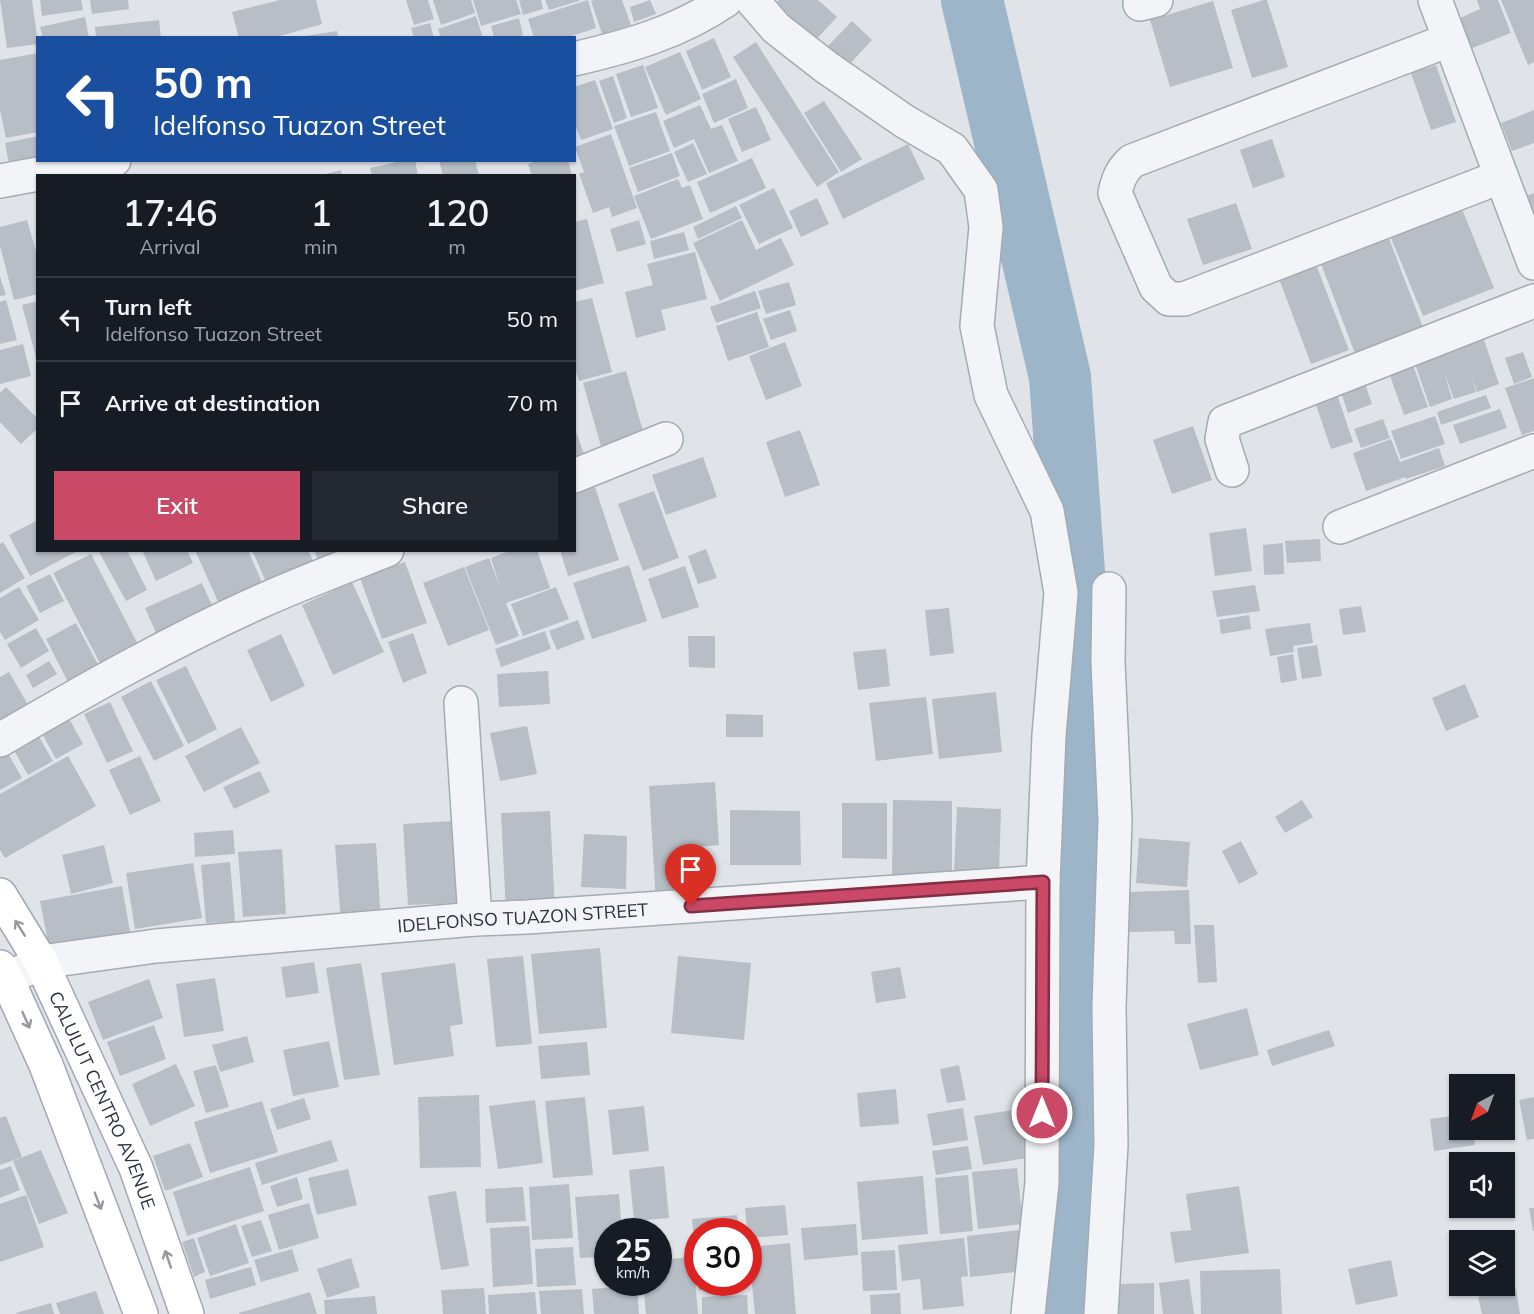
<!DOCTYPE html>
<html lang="en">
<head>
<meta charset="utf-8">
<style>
	body { margin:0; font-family:Mulish,sans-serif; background:#242831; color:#f1f3f6; height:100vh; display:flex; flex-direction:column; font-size:22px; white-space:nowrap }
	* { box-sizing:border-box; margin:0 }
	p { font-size:20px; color:#9ea1a6 }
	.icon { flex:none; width:33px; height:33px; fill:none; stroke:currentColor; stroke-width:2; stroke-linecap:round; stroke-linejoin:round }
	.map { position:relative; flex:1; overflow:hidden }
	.details { position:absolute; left:36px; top:174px; width:540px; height:378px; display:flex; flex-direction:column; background:#171b24; border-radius:0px; box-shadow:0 2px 4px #0004 }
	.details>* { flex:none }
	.banner { position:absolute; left:36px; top:36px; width:540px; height:126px; border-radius:0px; box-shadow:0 2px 4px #0004; background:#1a4fa0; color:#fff; overflow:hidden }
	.needle { width:39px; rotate:221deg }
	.buttons { position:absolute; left:1449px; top:1074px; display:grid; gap:12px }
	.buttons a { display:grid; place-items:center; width:66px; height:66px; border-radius:0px; background:#171b24; box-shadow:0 2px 4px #0004; font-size:30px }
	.speed { position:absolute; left:594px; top:1218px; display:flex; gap:12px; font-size:30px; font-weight:700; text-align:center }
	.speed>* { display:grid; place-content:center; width:78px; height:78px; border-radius:50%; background:#171b24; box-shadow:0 2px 4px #0004; line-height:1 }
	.speed small { font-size:15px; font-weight:400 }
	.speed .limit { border:9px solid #d22; background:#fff; color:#111 }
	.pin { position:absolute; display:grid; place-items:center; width:51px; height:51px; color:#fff; margin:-62px -26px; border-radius:50% 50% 50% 0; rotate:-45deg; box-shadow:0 0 6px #0007 }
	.pin .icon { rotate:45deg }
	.me { position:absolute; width:66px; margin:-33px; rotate:0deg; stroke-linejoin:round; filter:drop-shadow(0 0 4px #0008) }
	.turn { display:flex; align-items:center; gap:21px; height:126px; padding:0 18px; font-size:27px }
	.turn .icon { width:78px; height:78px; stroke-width:2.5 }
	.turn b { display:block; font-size:42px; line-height:51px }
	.eta { display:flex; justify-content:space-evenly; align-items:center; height:102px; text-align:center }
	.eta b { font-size:36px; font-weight:600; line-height:42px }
	.button { display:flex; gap:12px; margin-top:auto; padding:12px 18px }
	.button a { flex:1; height:69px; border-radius:0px; background:#ca4967; color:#fff; font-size:24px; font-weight:600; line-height:69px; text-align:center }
	.button a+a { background:#242831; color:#f1f3f6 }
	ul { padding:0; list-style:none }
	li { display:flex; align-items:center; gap:18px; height:84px; padding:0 18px; border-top:2px solid #363941 }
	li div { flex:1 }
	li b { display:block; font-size:22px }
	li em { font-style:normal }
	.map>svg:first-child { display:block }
</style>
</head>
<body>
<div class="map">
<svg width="1534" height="1314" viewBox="0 0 1534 1314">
	<rect width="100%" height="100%" fill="#e0e4e9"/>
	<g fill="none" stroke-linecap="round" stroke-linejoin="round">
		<path stroke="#9cb5c8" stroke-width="62" d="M972 0 1060 377 1082 684 1066 1088 1065 1282 1071 1314"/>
	</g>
	<path fill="#b7bec5" d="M0 0H32L38 44 7 48Z
		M40 0H81L83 10 42 16Z
		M90 0H128L129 9 92 14Z
		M280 0H316L322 24 273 38H239L232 12Z
		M406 0H428L434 19 414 25Z
		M433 0H471L475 13 441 25Z
		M473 0H516L521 14 481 26Z
		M519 0H541L543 9 523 15Z
		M545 0H579V1L549 10Z
		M588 0 596 28 566 38H534L528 19Z
		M594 0H622L631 25 602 34 591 1Z
		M650 0 656 14 634 22 630 7Z
		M779 0H818L837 17 812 44 772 7Z
		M1264 0H1267L1288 67 1252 78 1231 10Z
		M1477 0H1498L1511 33 1472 48 1460 18 1480 9Z
		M1501 0H1534V62L1528 65Z
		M1213 1 1233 68 1170 87 1150 20Z
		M476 16 483 38H441L438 29Z
		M85 17 89 38H43L40 27Z
		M519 18 523 35 515 38H494L491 26Z
		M159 20 161 38H96L95 27Z
		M852 21 872 40 844 70 824 50Z
		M430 23 434 38H414L411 28Z
		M337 31 338 38H305V36Z
		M714 38 731 77 702 90 686 51Z
		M756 42 839 172 817 187 733 57Z
		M680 52 701 99 666 115 645 67Z
		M38 53V132L6 138 0 110V60Z
		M643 65 658 108 631 117 616 74Z
		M1436 65 1456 122 1431 130 1411 73Z
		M613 76 627 118 614 123 599 81Z
		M736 79 748 108 714 123 702 94Z
		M595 80 613 129 581 140 574 122V87Z
		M824 101 862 159 841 172 804 113Z
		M700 105 711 129 722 125 738 161 709 173 694 139 674 148 663 121Z
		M756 107 771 140 742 152 728 119Z
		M1534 110V143L1512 151 1501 123Z
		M656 112 670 151 629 166 614 126Z
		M611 134 637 208 612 217 609 207 593 213 579 174 584 172 575 147Z
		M38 136V160L11 175 5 143Z
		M1272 139 1285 177 1253 188 1240 150Z
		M693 143 707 174 688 182 674 152Z
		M908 144 925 179 843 219 826 183Z
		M672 153 680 176 638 192 629 168Z
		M752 158 766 188 710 213 697 182Z
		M407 160H415L418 176H372L370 168Z
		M439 160H475L479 176H443Z
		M540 160H568L572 176H532L528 164Z
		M341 170 342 176H322V175Z
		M678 179 682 188 690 185 703 219 651 239 634 196Z
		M774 188 793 228 759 244 739 205Z
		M1534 193V239L1518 199Z
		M817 198 829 224 801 237 789 211Z
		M1236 203 1252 249 1203 265 1187 219Z
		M736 206 742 218 698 239 693 227Z
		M1462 209 1494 288 1423 316 1391 238Z
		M587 219 604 283 574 291V222Z
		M27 220 38 258V294L14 300 0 246V227Z
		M639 220 646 244 617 252 610 229Z
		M742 220 756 250 781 238 794 265 720 301 693 243Z
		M684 232 689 250 654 259 650 241Z
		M1388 236 1424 330 1356 356 1320 261Z
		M695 252 707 299 661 310 666 330 636 338 625 292 653 285 647 264Z
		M1315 262 1349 350 1311 364 1278 276Z
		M0 277 6 295 0 296Z
		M789 282 796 305 766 314 758 291Z
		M755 291 761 308 716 323 710 307Z
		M592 298 612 372 579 381 574 366V302Z
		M6 300 17 340 0 344V302Z
		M38 301V361H37L22 305Z
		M790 310 797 331 771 340 763 319Z
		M757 312 769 347 728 361 716 326Z
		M1484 340 1499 384 1477 392 1471 375 1476 392 1454 399 1444 372 1452 399 1430 407 1415 364Z
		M785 342 802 386 766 400 749 356Z
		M23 344 31 376 0 384V350Z
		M1523 352 1532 377 1514 384 1505 358Z
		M1413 365 1428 407 1404 415 1389 373Z
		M626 371 646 442 603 453 583 383Z
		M1534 378V431L1522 435 1505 388Z
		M1364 381 1372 404 1348 413 1340 389Z
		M6 387 38 419V428L21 444 0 422V393Z
		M1337 394 1353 442 1331 449 1315 402Z
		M1486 395 1491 408 1441 425 1437 412Z
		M1500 409 1507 428 1460 444 1453 425Z
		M1435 416 1445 444 1401 459 1391 431Z
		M1383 419 1390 438 1361 448 1354 429Z
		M574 426 588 465 574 470Z
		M1193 426 1212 480 1172 494 1153 440Z
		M800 430 820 485 785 497 766 442Z
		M1391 439 1400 462 1439 448 1445 466 1406 479V477L1366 491 1353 453Z
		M703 457 717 497 666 515 652 475Z
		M595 487 619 560 568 576 560 550H574V493Z
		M654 491 679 558 643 571 618 504Z
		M38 520V550H75L76 552 30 576 9 535Z
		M1246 528 1252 571 1215 576 1209 533Z
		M1320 539 1321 561 1287 563 1285 541Z
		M3 542 25 578 0 593V544Z
		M1283 543 1284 574 1264 575 1263 545Z
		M706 549 717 578 698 584 688 556Z
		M98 550H127L147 590 126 601Z
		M142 550H187L193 563 156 581Z
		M195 550H248L263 585 219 604Z
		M252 550H308L317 570 270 591Z
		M314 550H344L319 562Z
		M512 550H537L550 588 506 603 519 636 496 645 465 567 489 558 500 587 491 558Z
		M91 554 143 654 105 673 53 573Z
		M405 562 427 623 382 639 360 578Z
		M629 565 647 621 592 639 573 583Z
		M685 566 699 607 662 619 648 579Z
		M464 567 489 630 448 646 423 583Z
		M50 574 64 601 40 613 26 586Z
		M352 582 384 652 333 675 302 605Z
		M202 583 218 619 161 644 145 608Z
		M1255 585 1260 611 1217 617 1212 591Z
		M19 587 39 620 5 640 0 632V598Z
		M556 587 569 619 523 636 511 604Z
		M1361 606 1366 632 1343 635 1339 609Z
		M949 608 954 653 930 656 925 610Z
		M1249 615 1251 629 1221 634 1219 620Z
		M578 620 585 639 557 650 549 631Z
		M76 623 103 674 72 690 46 639Z
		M1310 623 1313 643 1293 646 1294 652 1270 656 1265 629Z
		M36 628 49 651 21 668 7 644Z
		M545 631 551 649 501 667 495 649Z
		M413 633 427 673 403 683 388 642Z
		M281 634 305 686 271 702 247 650Z
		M688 636H715V668L689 667Z
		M1317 645 1322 676 1302 679 1297 648Z
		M886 649 890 686 858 690 853 652Z
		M1293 654 1297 680 1281 683 1277 657Z
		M49 661 57 674 33 688 26 675Z
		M186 666 217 729 188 744 156 680Z
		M548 671 550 704 499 707 497 674Z
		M9 672 31 710 4 725 0 719V677Z
		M151 681 184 746 154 761 121 697Z
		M1465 684 1479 717 1446 731 1432 698Z
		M996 692 1002 752 939 759 932 699Z
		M926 697 933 754 876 761 869 703Z
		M110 702 133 751 107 763 84 714Z
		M66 713 83 744 56 759 39 728Z
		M726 714 763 715V737H726Z
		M527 726 537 774 500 781 490 733Z
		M241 727 260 763 204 792 185 756Z
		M34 728 53 761 28 775 9 742Z
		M5 748 22 778 0 790V750Z
		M68 756 96 806 5 858 0 850V794Z
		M140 756 161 801 130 815 109 770Z
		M260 771 270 792 234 809 223 787Z
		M715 782 719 845 684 848 687 902 656 903 649 786Z
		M893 800 952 801V878L892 877Z
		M1302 800 1313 817 1285 833 1275 817Z
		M842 803H887V859L842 858Z
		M957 807 1001 809 999 873 954 871Z
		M730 810 800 811 801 865H730Z
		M550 811 555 910 506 912 501 813Z
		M453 821 458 903 408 905 403 824Z
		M233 830 235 854 195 857 194 833Z
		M584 834 627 836 626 889 581 887Z
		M1139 838 1190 842 1187 887 1136 883Z
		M1241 841 1258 874 1239 884 1222 851Z
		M376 843 381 922 341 924 335 845Z
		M104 845 113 883 71 894 62 855Z
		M282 849 286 914 243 917 238 852Z
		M230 862 235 922 206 923 201 865Z
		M193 863 202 918 135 929 126 873Z
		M122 886 130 932 49 947 40 901Z
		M1189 890 1191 944H1175L1174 931 1129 932 1128 892Z
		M1194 925H1214L1217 982 1198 983Z
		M600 948 607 1028 539 1034 531 954Z
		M523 956 532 1044 496 1047 487 959Z
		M678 956 751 963 744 1040 671 1033Z
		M314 962 319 993 286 998 281 967Z
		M361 963 380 1075 344 1080 326 968Z
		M455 963 463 1024 450 1026 454 1056 394 1065 381 973Z
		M900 967 906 998 876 1003 871 972Z
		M215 978 224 1031 184 1037 176 984Z
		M149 979 163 1018 103 1040 88 1002Z
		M1247 1008 1259 1055 1200 1070 1187 1024Z
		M154 1025 166 1059 120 1076 107 1042Z
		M1329 1030 1335 1046 1272 1066 1267 1050Z
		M247 1036 254 1062 220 1072 212 1045Z
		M329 1041 339 1087 293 1096 283 1050Z
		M587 1042 590 1075 541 1079 538 1046Z
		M176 1064 195 1106 150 1126 132 1084Z
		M216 1065 229 1107 206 1113 193 1071Z
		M959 1065 966 1100 947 1103 940 1069Z
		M896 1089 899 1124 860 1127 857 1093Z
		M479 1095 481 1167 420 1168 418 1097Z
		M585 1097 593 1175 553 1178 545 1101Z
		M1534 1097V1139L1527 1140 1519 1100Z
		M304 1098 311 1119 277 1130 270 1109Z
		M535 1100 543 1163 498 1169 489 1106Z
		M262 1101 278 1152 210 1173 194 1122Z
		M644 1106 649 1151 613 1155 608 1110Z
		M963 1108 968 1140 933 1146 927 1114Z
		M1019 1109 1028 1158 983 1165 974 1116Z
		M1460 1115V1130H1473L1475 1145 1434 1151 1430 1119Z
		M6 1116 22 1157 0 1165V1118Z
		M331 1140 338 1161 262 1185 255 1163Z
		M190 1143 203 1177 165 1191 153 1156Z
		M968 1146 972 1169 936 1175 932 1151Z
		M41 1150 68 1213 39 1224 13 1161Z
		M11 1166 20 1190 0 1198V1170Z
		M664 1166 669 1218 634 1221 629 1170Z
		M250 1167 264 1211 187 1236 173 1192Z
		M1017 1168 1023 1224 978 1229 972 1172Z
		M348 1169 357 1205 317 1215 308 1178Z
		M968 1175 973 1231 940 1234 935 1178Z
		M923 1176 928 1234 862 1240 857 1182Z
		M297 1177 303 1199 277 1207 270 1186Z
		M569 1184 573 1238 532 1240 529 1187Z
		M1239 1186 1249 1253 1175 1263 1170 1232 1191 1230 1186 1194Z
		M523 1187 526 1221 486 1223 485 1189Z
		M456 1191 469 1266 441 1270 428 1196Z
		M619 1194 622 1232H608V1256L580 1258 575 1197Z
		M26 1195 44 1247 0 1262V1204Z
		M309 1203 319 1238 279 1250 268 1215Z
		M785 1205 788 1235 748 1238 745 1208Z
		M1529 1208H1534V1231H1533Z
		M737 1215 739 1232H698V1258H696L692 1219Z
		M261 1220 272 1251 252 1257 241 1226Z
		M236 1224 249 1263 210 1276 197 1238Z
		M856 1224 858 1255 804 1260 801 1228Z
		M529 1226 533 1284 493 1287 490 1228Z
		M1021 1230 1025 1271 970 1277 967 1236Z
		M194 1238 205 1272 194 1277 182 1242Z
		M964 1238 968 1276 961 1277 964 1306 923 1310 920 1279 902 1281 898 1245Z
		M790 1243 796 1314H755L748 1247Z
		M573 1247 576 1285 537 1287 535 1249Z
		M292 1249 299 1271 261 1282 254 1260Z
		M895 1250 897 1290 863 1291 861 1252Z
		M693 1257 698 1314H646L643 1282H658V1260Z
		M351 1258 360 1287 327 1298 317 1269Z
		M1391 1260 1398 1296 1356 1305 1348 1269Z
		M251 1267 256 1285 210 1299 205 1280Z
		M1280 1269 1282 1314H1201L1200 1271Z
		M1189 1279 1194 1314H1163L1159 1283Z
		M698 1282H743V1286L699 1290Z
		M1154 1283V1314H1119L1118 1284Z
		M637 1285 639 1314H594L592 1289Z
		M484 1288 486 1314H443L441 1290Z
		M582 1289 584 1314H541L539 1291Z
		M1516 1289 1520 1314H1482L1478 1297Z
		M96 1291 104 1314H60L56 1303Z
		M310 1292 317 1314H239V1313Z
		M535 1292 537 1314H489L488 1295Z
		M900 1293 901 1314H871L870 1295Z
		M747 1295 748 1314H702V1297Z
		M375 1296 377 1314H325L324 1300Z
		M51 1303 54 1314H16V1313Z"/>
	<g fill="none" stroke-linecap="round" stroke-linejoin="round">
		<g stroke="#a5abb3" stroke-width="36">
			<g id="minor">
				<path d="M752 0 776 28 826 67 904 121 952 149 981 190 986 227 977 326 991 395 1047 511 1061 593 1049 735 1043 882 1042 1183 1028 1314"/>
				<path d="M1435 0 1534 263"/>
				<path d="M1140 4 1156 0"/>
				<path d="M1449 40 1132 161C1122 170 1118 179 1115 193L1156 287 1169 299H1184L1500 177"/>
				<path d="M574 59C630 46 679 32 726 0"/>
				<path d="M0 181 114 160"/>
				<path d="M1232 470 1222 439 1225 422 1534 301"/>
				<path d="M574 476 666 439"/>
				<path d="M1340 527 1534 451"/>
				<path d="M461 703 475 919"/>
				<path d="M0 740C85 690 170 642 259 602 301 583 344 567 387 550"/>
				<path id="s1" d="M7 979 41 962 156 946 475 919 527 917 1043 882"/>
				<path d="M1101 1314 1111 1145 1109 1007 1115 820 1108 662 1109 589"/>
			</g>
		</g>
		<g stroke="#a0a9b4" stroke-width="36">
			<g id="major">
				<path id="s2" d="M0 895 41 962 136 1168 187 1314"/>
				<path d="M0 967 7 979 46 1065 141 1314"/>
			</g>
		</g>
		<use href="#minor" stroke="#f3f4f7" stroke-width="33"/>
		<use href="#major" stroke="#fff" stroke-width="33"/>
	</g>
	<defs><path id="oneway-shaft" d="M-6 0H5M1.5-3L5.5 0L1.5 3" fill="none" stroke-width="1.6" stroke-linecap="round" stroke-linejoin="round" transform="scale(1.5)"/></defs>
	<g stroke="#94999f">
		<use href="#oneway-shaft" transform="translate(20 928) rotate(-122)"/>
		<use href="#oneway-shaft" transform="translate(26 1020) rotate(66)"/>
		<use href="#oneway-shaft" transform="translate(98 1201) rotate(69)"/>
		<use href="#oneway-shaft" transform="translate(168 1259) rotate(-109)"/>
	</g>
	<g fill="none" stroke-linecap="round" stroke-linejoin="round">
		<g stroke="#832f43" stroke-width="15">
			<path id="route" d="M691 906 1043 882 1042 1113"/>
		</g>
		<use href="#route" stroke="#ca4967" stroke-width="10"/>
	</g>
	<g text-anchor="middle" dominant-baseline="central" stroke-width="4.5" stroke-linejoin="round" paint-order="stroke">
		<g font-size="18" fill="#29333f" stroke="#eff3f6">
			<text stroke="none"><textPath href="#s1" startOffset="522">IDELFONSO TUAZON STREET</textPath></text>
			<text stroke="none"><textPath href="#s2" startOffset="230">CALULUT CENTRO AVENUE</textPath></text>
		</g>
	</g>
</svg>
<div class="buttons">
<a><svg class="needle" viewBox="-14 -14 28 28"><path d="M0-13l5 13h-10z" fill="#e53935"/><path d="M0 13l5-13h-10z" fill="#9ea1a6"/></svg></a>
<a><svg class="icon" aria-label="sound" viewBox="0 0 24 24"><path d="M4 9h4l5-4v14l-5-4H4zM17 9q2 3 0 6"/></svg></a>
<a><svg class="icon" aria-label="layers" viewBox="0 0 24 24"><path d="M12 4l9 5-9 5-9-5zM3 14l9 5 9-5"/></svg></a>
</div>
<div class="speed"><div>25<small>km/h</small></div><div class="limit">30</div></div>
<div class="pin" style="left:691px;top:906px;background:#d93025"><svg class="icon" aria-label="arrive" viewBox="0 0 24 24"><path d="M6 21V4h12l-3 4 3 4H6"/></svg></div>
<svg class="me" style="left:1042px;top:1113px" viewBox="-20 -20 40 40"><circle r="17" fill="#ca4967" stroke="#fff" stroke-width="3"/><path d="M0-11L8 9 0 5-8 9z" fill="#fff"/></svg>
<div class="banner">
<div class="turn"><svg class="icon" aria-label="left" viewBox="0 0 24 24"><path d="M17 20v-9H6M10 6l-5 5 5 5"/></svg><div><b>50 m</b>Idelfonso Tuazon Street</div></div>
</div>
<section class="details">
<div class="eta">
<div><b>17:46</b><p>Arrival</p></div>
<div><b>1</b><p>min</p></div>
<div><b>120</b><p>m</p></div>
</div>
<ul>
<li><svg class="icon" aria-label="left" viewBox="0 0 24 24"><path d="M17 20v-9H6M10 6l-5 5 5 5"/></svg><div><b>Turn left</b><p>Idelfonso Tuazon Street</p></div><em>50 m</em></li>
<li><svg class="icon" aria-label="arrive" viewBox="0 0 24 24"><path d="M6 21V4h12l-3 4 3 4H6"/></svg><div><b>Arrive at destination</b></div><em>70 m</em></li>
</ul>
<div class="button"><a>Exit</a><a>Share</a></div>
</section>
</div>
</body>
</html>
